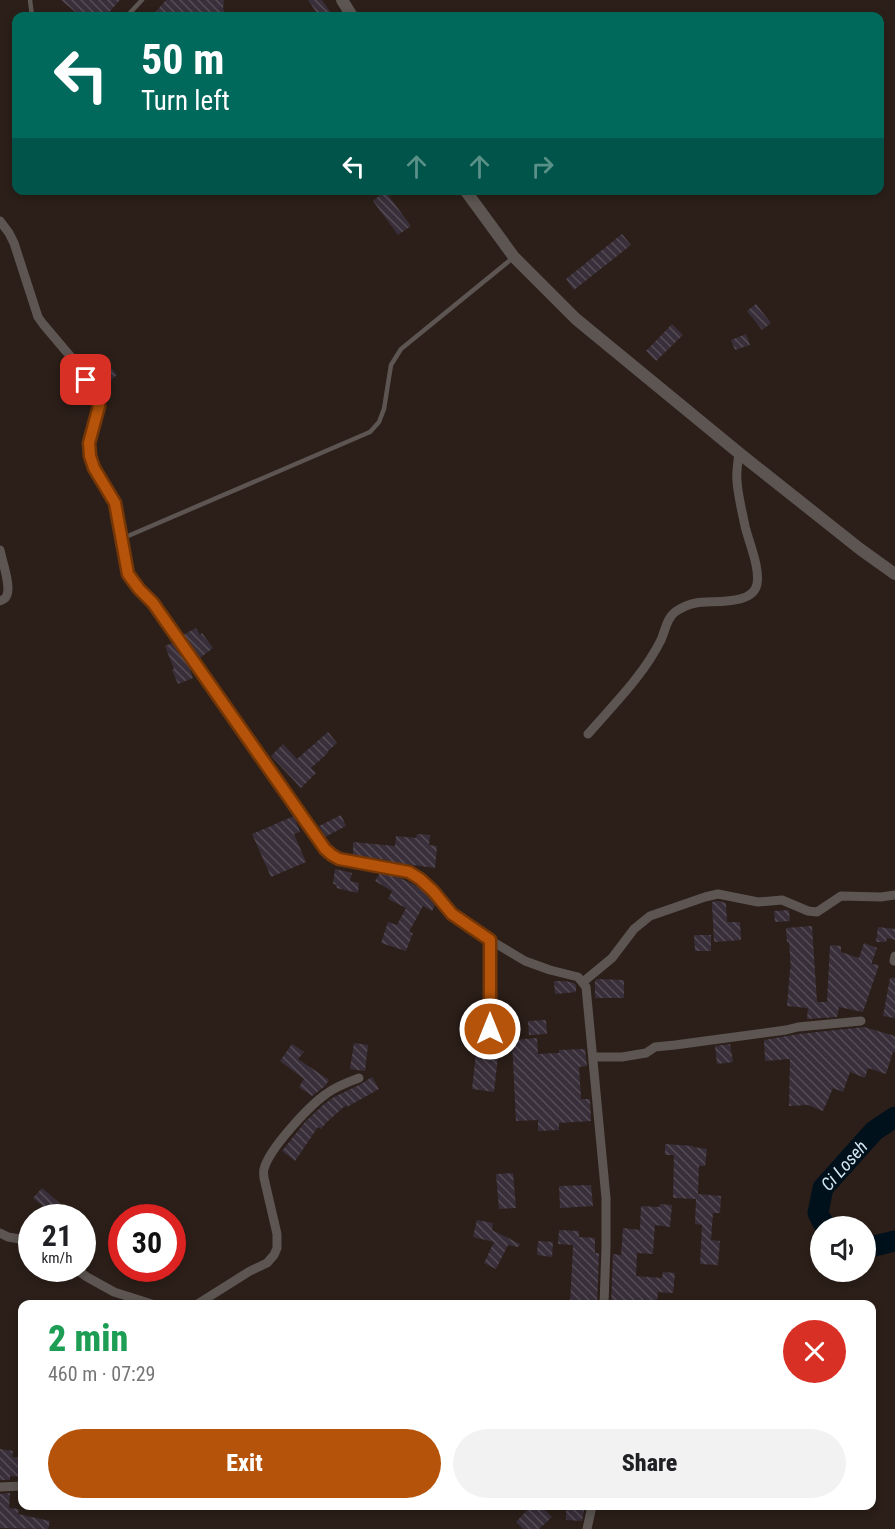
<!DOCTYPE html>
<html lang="en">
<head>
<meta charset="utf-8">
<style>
	body { margin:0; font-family:"Roboto Condensed",sans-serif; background:#f2f2f2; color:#202124; height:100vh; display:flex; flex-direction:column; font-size:22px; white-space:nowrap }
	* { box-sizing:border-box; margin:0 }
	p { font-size:20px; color:#757577 }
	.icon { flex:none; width:33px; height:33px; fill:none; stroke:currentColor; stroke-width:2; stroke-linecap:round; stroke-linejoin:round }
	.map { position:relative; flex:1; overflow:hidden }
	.details { position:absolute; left:18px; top:1300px; width:858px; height:210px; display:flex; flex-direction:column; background:#fff; border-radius:12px; box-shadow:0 3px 9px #0003 }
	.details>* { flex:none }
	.guide { position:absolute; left:12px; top:12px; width:872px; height:183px; border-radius:12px; box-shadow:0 3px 9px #0003; background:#00695c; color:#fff; overflow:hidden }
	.controls { position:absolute; left:810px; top:1216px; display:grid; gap:12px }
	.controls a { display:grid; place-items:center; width:66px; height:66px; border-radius:50%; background:#fff; box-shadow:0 3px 9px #0003; font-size:30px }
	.speed { position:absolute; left:18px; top:1204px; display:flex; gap:12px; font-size:30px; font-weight:700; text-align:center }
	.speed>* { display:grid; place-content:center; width:78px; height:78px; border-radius:50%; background:#fff; box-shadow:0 3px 9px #0003; line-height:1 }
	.speed small { font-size:15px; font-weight:400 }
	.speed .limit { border:9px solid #d22; background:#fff; color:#111 }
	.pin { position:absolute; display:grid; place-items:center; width:51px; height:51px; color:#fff; margin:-26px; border-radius:12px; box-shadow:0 3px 9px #0006 }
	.me { position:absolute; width:66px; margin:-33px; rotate:0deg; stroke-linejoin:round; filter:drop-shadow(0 0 4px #0008) }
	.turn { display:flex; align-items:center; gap:21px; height:126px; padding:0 30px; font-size:27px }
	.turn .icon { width:78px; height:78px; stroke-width:2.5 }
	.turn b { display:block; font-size:42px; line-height:51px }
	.lanes { display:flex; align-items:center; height:57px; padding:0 30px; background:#0003; justify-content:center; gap:30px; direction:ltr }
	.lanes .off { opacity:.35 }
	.round { display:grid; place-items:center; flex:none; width:63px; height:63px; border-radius:32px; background:#f2f2f2 }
	.summary { display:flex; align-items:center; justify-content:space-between; height:102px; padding:0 30px }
	h1 { font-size:36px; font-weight:800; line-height:45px; color:#1e9e55 }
	.button { display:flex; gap:12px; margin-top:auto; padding:12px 30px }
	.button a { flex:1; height:69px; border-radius:36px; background:#b45309; color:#fff; font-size:24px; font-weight:800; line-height:69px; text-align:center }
	.button a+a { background:#f2f2f2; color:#202124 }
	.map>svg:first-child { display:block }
</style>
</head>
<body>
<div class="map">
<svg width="895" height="1529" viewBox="0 0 895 1529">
	<defs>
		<pattern id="building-back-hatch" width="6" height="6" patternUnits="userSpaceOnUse" patternTransform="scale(1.5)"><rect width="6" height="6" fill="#392f3a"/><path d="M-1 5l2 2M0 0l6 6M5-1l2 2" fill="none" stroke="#554c55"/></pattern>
	</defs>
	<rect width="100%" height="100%" fill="#2c1f19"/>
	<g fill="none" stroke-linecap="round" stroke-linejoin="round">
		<g stroke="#00111c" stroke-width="21">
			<path id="s1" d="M825 1227 818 1213 823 1188 874 1131 895 1117"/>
			<path d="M866 1248 895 1241"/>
		</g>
	</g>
	<path fill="url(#building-back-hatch)" d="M61 0H120L106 16H80Z
		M166 0H224L223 9 226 16H152Z
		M308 0H322L333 16H319Z
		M385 191 411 226 398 235 373 201Z
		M622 234 631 245 574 290 566 279Z
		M756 304 771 323 762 330 747 311Z
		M672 324 683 335 656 361 646 351Z
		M746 334 750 345 735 350 731 340Z
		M104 359 117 375 101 388 89 372Z
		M196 628 200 635 202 633 213 648 200 658 183 635Z
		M172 643 189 666 193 678 178 684 172 670 174 669 165 646Z
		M328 732 337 743 327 752 328 753 311 768 316 773 301 788 271 756 283 744 297 759Z
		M341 815 346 826 325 837 319 826Z
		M294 816 300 832 294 834 306 862 271 877 252 834Z
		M417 834 430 835 429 845 437 846 435 868 405 864 387 861V860L353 855V842L395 846 396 836 416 838Z
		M335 869 352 873 350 881 359 883 358 893 336 888 337 885 333 884Z
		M380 873 397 877 413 884 421 889 435 905 432 911 423 906 409 932 413 933 406 951 381 943 388 922 397 925 406 908 388 899 392 891 375 881Z
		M718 901 726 903 727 922H740L741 940 714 942 712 902Z
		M789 910 790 921 775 922 774 911Z
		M812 926 817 1002H827L830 945 841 946V952L859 958 864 943 877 948 872 962V964L879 965 863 1012 839 1007 837 1017 807 1019 808 1008 787 1006 790 969H791L789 942H787L786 928Z
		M878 927 895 929V940L887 938 886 942H876Z
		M694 935H711V951H695Z
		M890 978H895V1018L883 1016Z
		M597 979 624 980V998H595V981Z
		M554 981H565L574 983 576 985V992L555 994Z
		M546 1020 547 1034 529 1035 528 1021Z
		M864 1027 895 1036V1052H893L886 1074 868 1068 865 1078 850 1072 843 1092 833 1088 823 1111 808 1105 789 1106 790 1059 765 1061 764 1040 799 1034Z
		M537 1038 538 1054 559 1053V1050L585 1049 587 1066 579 1067 581 1099H590L591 1121 559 1123V1130L538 1131V1120L516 1121 512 1040Z
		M354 1043 368 1045 365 1071 350 1069Z
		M292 1044 304 1052 298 1059 329 1080 325 1086 312 1096 299 1087 304 1079 280 1061Z
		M730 1044 733 1062 717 1064 715 1046Z
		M476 1054 498 1056 494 1092 472 1089Z
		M372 1077 379 1089 347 1107 346 1105 327 1122 321 1129 318 1127 295 1161 282 1151 305 1122 323 1105 334 1097 361 1084Z
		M665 1144 693 1146V1147L707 1149 705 1166H699L698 1194 721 1196 720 1213H713L711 1240 720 1241 718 1265 700 1264 702 1225 695 1224 696 1199 673 1198 674 1155H665Z
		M513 1173 516 1208 499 1209 496 1174Z
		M591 1185 593 1206 560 1208 559 1186Z
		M42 1188 63 1206 55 1216 33 1198Z
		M660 1204 672 1205 670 1227 655 1225 653 1254 637 1253 636 1276 662 1278 663 1272 675 1273 673 1293 658 1292 657 1302H656L655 1305H611L613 1254 621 1255 623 1228 640 1230 641 1206 659 1207Z
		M477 1220 493 1223 492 1230 520 1244 518 1247 508 1245 496 1269 484 1263 494 1242 473 1237Z
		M559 1230 579 1231V1237L595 1238V1253H599L597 1305H570L573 1245 558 1244Z
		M538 1241 553 1242 552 1257 537 1255Z
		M0 1449 13 1451 12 1457 22 1458V1477L10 1476V1480H0Z
		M10 1493 9 1508 19 1509 18 1514 50 1521 48 1529 0 1528V1494Z
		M531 1506H541L552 1517 539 1529H523L516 1522Z
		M566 1506H585L582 1521 566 1520Z"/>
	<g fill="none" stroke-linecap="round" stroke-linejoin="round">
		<path stroke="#5c5552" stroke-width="4.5" d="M30 0 32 16
			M127 16 142 0
			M121 539 370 432 379 422 384 409 391 365 401 349 514 257"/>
		<path stroke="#5c5552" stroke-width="9" d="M0 221 9 233 14 243 38 317 43 324 76 363 96 396 99 406 89 443 90 456 94 468 115 503 128 574 139 589 153 603 325 849 332 855 340 859 409 872 420 879 433 891 452 914 490 940 525 961 550 970 578 977 586 987 606 1198V1247L604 1305
			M0 550C2 561 11 585 7 595 6 599 4 599 0 601
			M588 734C614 704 643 676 661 640 665 631 667 618 675 612 681 608 690 604 696 603 713 600 753 606 757 584 760 567 749 543 745 526 742 511 738 496 737 481 736 472 738 462 739 453
			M894 961 895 956
			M583 982 612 958 634 929 650 916 705 897 718 894 758 902 782 900 808 911 817 912 841 896 881 897 895 895
			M490 1029V940
			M593 1057H622L646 1053 655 1047 675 1045 786 1030 798 1027 861 1021
			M0 1233 8 1237 32 1241
			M76 1269 87 1277 114 1292 155 1305
			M196 1305 250 1271 267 1263 274 1255 277 1248V1234L264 1178C264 1176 263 1171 264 1169 269 1149 309 1106 326 1094 335 1087 348 1082 359 1078
			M0 1487 22 1486
			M587 1529 592 1506"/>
		<path stroke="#5c5552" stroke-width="12" d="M342 0 352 16
			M465 190 514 257 576 319 739 453 860 549 895 574"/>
	</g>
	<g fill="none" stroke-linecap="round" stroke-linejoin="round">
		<g stroke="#753606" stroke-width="15">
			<path id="route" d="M86 380 96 396 99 406 89 443 90 456 94 468 115 503 128 574 139 589 153 603 325 849 332 855 339 859 409 872 420 879 433 891 452 914 490 940V1029"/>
		</g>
		<use href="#route" stroke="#b45309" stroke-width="10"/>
	</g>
	<g text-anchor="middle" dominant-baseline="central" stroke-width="4.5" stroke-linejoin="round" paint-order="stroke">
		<g font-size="18" font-style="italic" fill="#d4e8f3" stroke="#2c1f19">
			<text stroke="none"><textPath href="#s1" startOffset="72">Ci Loseh</textPath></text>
		</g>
	</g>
</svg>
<div class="controls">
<a><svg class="icon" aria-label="sound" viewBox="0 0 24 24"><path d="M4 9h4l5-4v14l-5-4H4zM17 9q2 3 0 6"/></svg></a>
</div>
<div class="speed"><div>21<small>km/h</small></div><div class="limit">30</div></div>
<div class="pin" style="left:86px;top:380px;background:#d93025"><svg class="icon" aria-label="arrive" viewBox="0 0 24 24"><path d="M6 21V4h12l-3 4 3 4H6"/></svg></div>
<svg class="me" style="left:490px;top:1029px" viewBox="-20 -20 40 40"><circle r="17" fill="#b45309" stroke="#fff" stroke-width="3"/><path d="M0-11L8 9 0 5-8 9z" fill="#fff"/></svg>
<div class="guide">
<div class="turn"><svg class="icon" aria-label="left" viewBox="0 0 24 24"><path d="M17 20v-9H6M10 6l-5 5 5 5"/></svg><div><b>50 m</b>Turn left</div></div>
<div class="lanes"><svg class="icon" aria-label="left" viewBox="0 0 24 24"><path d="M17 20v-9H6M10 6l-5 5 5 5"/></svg><svg class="icon off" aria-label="ahead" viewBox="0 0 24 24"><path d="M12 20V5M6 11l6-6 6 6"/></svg><svg class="icon off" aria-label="ahead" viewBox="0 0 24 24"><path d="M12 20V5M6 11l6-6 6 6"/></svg><svg class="icon off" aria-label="right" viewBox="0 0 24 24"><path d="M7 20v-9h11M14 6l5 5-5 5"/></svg></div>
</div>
<section class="details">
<div class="summary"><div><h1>2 min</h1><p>460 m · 07:29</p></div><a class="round" style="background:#d93025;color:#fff"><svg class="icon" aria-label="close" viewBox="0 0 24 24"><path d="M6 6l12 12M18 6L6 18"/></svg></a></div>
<div class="button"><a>Exit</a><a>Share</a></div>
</section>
</div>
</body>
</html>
